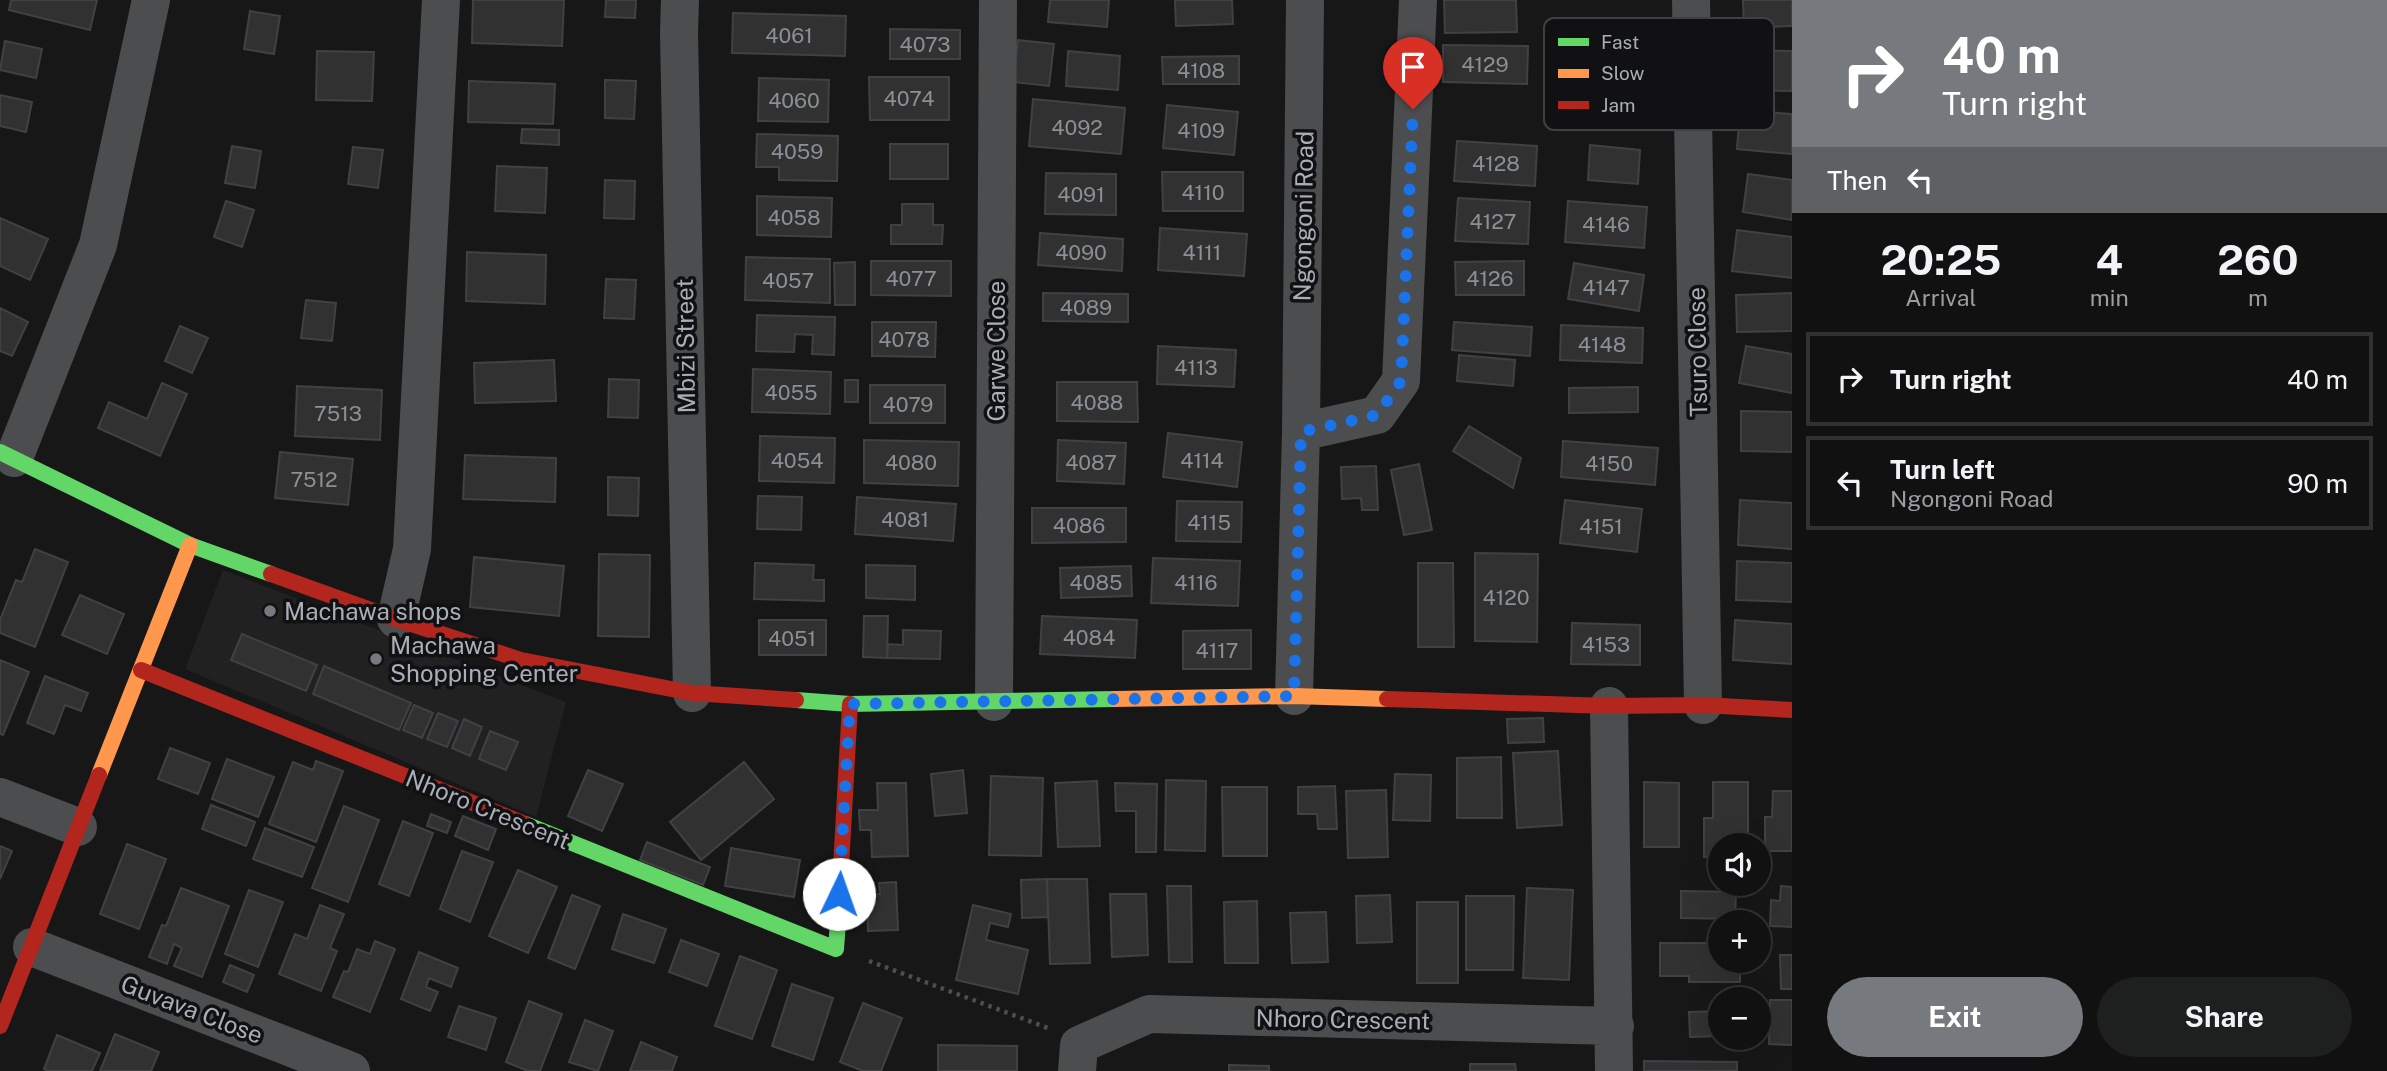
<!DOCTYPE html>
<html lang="en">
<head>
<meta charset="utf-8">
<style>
	body { margin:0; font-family:"Public Sans",sans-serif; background:#1e1f1f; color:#f1f3f6; height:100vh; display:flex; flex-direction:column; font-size:26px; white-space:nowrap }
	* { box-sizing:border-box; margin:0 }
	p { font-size:23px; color:#9c9d9f }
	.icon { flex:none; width:38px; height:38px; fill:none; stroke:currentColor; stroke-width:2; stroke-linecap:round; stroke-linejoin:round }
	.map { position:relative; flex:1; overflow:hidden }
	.sheet { display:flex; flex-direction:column; background:#111; width:595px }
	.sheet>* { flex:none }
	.guide { background:#767a7e; color:#fff; overflow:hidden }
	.buttons { position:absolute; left:1708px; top:833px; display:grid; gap:14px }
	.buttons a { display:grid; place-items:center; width:63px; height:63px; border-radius:50%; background:#111; box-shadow:0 7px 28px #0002,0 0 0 2px #303131; font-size:35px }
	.pin { position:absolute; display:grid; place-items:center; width:60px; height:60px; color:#fff; margin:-72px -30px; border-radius:50% 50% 50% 0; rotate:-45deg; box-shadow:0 0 7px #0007 }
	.pin .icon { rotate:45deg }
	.me { position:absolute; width:77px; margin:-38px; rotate:3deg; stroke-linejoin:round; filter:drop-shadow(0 0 5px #0008) }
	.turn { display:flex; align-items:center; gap:24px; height:147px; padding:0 35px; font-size:32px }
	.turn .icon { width:91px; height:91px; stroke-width:2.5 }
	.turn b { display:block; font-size:49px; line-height:60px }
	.then { display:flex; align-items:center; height:66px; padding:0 35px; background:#0003; gap:14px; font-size:26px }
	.eta { display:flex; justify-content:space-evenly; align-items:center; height:119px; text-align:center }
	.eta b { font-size:42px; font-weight:700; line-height:49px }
	.primary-button { display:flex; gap:14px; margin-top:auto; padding:14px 35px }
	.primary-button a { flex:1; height:80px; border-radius:42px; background:#767a7e; color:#fff; font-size:28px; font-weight:700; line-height:80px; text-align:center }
	.primary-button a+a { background:#1e1f1f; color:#f1f3f6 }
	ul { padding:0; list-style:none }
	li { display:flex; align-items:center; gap:21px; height:94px; margin:0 14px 10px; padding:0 21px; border:4px solid #303131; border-radius:0px }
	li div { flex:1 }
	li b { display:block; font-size:26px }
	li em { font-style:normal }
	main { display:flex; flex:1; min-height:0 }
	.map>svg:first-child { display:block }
</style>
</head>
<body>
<main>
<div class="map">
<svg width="1792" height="1071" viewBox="0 0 1792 1071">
	<rect width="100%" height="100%" fill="#171717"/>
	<path fill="#212122" d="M223 570 566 702 536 817 185 669Z"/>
	<path fill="#313132" stroke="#3f4143" stroke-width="2" d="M11 0H97L90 30 9 10Z
		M473 0H564L562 46 472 43Z
		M606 0H636L635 18 605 17Z
		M1050 0H1109L1107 27 1048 22Z
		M1175 0H1232L1233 24 1176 26Z
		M1444 0H1516L1517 32 1445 33Z
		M1743 0H1792V26L1744 28Z
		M250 11 280 16 274 54 244 49Z
		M733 13 846 16 845 56 732 53Z
		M890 29 960 30V59H890Z
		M1018 40 1054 44 1049 86 1013 82Z
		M5 41 42 49 36 78 0 70Z
		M1443 45 1528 46 1527 84 1443 82Z
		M1739 50 1792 51V91L1738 90Z
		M317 51 374 52 372 101 316 100Z
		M1068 51 1120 56 1118 90 1066 86Z
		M1239 56V84H1163L1162 57Z
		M869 77H949V120H870Z
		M759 78 829 80 828 122 758 121Z
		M605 80 636 81 634 119 605 118Z
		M469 81 555 84 553 124 468 122Z
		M0 95 32 102 26 132 0 126Z
		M1033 99 1125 108 1121 154 1029 146Z
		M1167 105 1238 112 1234 155 1163 148Z
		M1740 110 1792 114V154L1737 149Z
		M522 129 559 130V145L521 143Z
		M757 134 838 136 837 181 779 180V167H756Z
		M1457 141 1537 146 1535 186 1454 181Z
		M890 144H948V179H890Z
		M1590 145 1640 150 1638 184 1588 180Z
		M232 146 261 151 255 188 225 183Z
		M353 147 383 150 378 188 348 184Z
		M497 166 547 168 545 213 495 211Z
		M1162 172H1243V211H1163Z
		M1046 173 1116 174V215L1045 214Z
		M1748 174 1792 180V220L1743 212Z
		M605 180 635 181 634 219 604 218Z
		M757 196 832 198 831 237 757 235Z
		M1458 198 1530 202 1528 244 1455 241Z
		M226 201 254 210 242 247 214 237Z
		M1568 201 1647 207 1644 248 1565 242Z
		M902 204H933V225H943L942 244H891V225H902Z
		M0 218 48 239 30 280 0 266Z
		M1160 228 1247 234 1244 276 1158 270Z
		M1737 230 1792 237V278L1732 271Z
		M1040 233 1123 239 1122 271 1038 265Z
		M467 252 546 255 545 304 466 301Z
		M746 257 830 259V303L745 300Z
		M871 261H951V296L871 295Z
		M1524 261V295H1456L1455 262Z
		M855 262V305H835L834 263Z
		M1574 263 1644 275 1639 311 1568 299Z
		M606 279 636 280 634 319 604 318Z
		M1043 293 1128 294V322L1043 321Z
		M1792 293V331L1737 332 1736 295Z
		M306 300 336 303 332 341 301 338Z
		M0 308 28 322 12 356 0 351Z
		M757 315 835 317 834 355 812 354 813 335 795 334 794 352 756 351Z
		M872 322H936L935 357 872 356Z
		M1454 322 1532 327 1530 356 1452 350Z
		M1561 325 1643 328 1642 363 1560 360Z
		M180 326 208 338 192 373 165 361Z
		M1158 346 1236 350 1234 387 1157 384Z
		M1746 346 1792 354V393L1739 383Z
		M1459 355 1515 360 1513 386 1457 381Z
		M554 360 556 401 475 403 474 363Z
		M753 369 831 372 830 414 752 412Z
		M609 379 639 380 638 418 608 417Z
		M845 380H858V402H845Z
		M1057 382H1137L1138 422 1057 421Z
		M162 383 187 394 160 456 98 428 109 402 147 419Z
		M870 385H945V423H870Z
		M297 386 382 390 380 440 295 436Z
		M1638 387V412L1569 413V388Z
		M1741 411 1792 412V452L1741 451Z
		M1469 426 1521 458 1513 488 1453 451Z
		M1168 433 1242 442 1237 487 1163 477Z
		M760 436 835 438 834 483 759 481Z
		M864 440 959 442 958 486 864 483Z
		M1058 440 1126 443 1124 484 1057 481Z
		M1563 441 1658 448 1655 485 1561 477Z
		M280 452 353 459 348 505 275 498Z
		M465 455 556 458 555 502 463 499Z
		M1419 464 1432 530 1404 535 1391 470Z
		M1376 466 1378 510H1362L1361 498 1342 499 1341 467Z
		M608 477 639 478 638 516 608 515Z
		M758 496 802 497 801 530 757 529Z
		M857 497 956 504 953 541 855 534Z
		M1565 500 1642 509 1637 552 1560 543Z
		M1740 500 1792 503V549L1738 545Z
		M1177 501 1242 502 1241 542 1176 541Z
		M1032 508H1126V542L1032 543Z
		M35 549 68 562 35 647 0 633V620L16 580 22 582Z
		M1475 553 1538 554 1537 642 1475 641Z
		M599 554 650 555 649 637 598 636Z
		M474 557 564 566 559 616 470 607Z
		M1153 558 1240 561 1238 606 1151 603Z
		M1737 561 1792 563V602L1736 600Z
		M755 563 814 565 813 580H824V601L754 599Z
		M1418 563H1453L1454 647H1418Z
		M866 565 915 566V600L866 598Z
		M1131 566 1132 596 1061 598 1060 568Z
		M80 595 124 614 107 654 62 635Z
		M864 616H888L887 658 863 657Z
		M1042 616 1137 620 1135 658 1040 654Z
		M759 620H826V655H759Z
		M1735 620 1792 624V664L1733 660Z
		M1572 623 1640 625V665L1571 664Z
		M903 630 941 631 940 659 887 658 888 644 903 645Z
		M1251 630V669H1183V631Z
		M242 634 317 665 306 691 231 660Z
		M0 660 29 672 3 735 0 734Z
		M324 666 411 703 399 730 313 694Z
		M45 676 88 693 81 711 65 705 54 734 27 723Z
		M414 705 433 713 422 738 403 730Z
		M438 713 458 721 447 747 427 739Z
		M1543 718 1544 742 1508 743 1507 719Z
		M464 719 482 727 470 756 452 748Z
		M490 731 518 742 506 770 479 759Z
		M170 748 210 763 198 794 158 779Z
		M1558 751 1562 825 1517 828 1513 753Z
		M1501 757 1502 818H1457V758Z
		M227 759 274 777 258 817 212 799Z
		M316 761 343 771 316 842 269 824 293 762 313 770Z
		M744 762 774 799 701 860 670 822Z
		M588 770 623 784 602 831 568 816Z
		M963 770 967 813 935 816 931 774Z
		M1395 774 1431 775 1430 821 1393 820Z
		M991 776 1043 778 1041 856 989 855Z
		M1166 780 1206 781 1205 851 1165 850Z
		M1097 781 1100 846 1058 847 1055 783Z
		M1644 782 1679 783V847H1644Z
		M1713 782H1748V845H1720V857H1704V818H1713Z
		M877 783H906L908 856 872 857 871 830H860L859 810H878Z
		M1115 783 1157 784 1156 852H1136V811H1116Z
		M1335 786 1337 829H1318L1317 814H1298V787Z
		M1222 787H1267V856H1223Z
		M1386 790 1388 857 1348 858 1346 791Z
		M1773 791H1792V851H1765V817H1772Z
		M211 805 255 822 246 846 202 829Z
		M344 806 379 820 348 902 312 888Z
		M431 814 451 822 447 833 427 826Z
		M463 816 496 829 488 850 455 836Z
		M403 821 433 833 409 896 379 884Z
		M265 828 314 847 302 877 253 859Z
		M647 842 710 867 703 885 640 860Z
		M127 844 166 859 139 929 100 914Z
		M0 846 12 851 0 879Z
		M731 848 800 860 794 897 725 886Z
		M462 851 493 862 470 922 440 909Z
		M518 870 557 887 528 953 489 936Z
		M1047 879H1087L1090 963 1050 964Z
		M1047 879 1048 917 1022 918 1021 880Z
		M896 882 898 930 868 931 867 895 880 894 879 883Z
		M1167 886H1191L1192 962H1169Z
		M1781 886 1792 887V927L1770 926 1771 900 1780 901Z
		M181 888 229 906 202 977 174 966 182 948 174 944 167 964 149 957 162 925 166 926Z
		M1527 888 1573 890 1569 980 1523 978Z
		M249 890 283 902 258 967 225 954Z
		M1681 891 1736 892 1735 919 1681 918Z
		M1110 894H1146L1148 955 1112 957Z
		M572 895 600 906 575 969 548 958Z
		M1390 895 1392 942 1357 943 1356 896Z
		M1466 896H1514L1513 970H1466Z
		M1257 901 1258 963H1225L1224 902Z
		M1417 902H1458V983H1417Z
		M320 905 344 914 330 948 337 951 321 991 279 974 295 934 307 939Z
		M973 905 1011 914 1008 927 990 923 986 940 1028 950 1018 994 956 980Z
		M1326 912 1328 962 1292 963 1290 913Z
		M623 914 666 929 654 963 612 949Z
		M681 940 719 954 707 986 669 972Z
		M375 941 395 949 370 1012 333 997 344 971 348 972 357 949 370 954Z
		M1660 943H1720V961H1740V982H1689V976H1660Z
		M419 952 458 968 451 987 429 978 426 987 438 992 430 1011 401 999Z
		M1780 955H1792V989H1781Z
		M740 956 777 970 752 1039 715 1026Z
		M230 965 254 975 247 992 223 982Z
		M792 984 833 998 813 1060 772 1046Z
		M1770 1000H1792V1045L1769 1044Z
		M529 1001 562 1014 540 1071H528L506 1062Z
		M863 1003 902 1018 881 1071H863L840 1062Z
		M459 1006 496 1018 486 1050 448 1037Z
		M1720 1011V1036L1690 1037 1689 1012Z
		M585 1020 613 1031 598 1071 569 1062Z
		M115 1034 159 1052 151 1071H100Z
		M57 1035 100 1053 92 1071H49L44 1069Z
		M641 1042 677 1057 672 1071H630Z
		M938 1045 1017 1046V1071H938Z
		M1644 1061 1737 1062V1071H1644Z
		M1470 1064H1515L1516 1071H1470Z
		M1229 1065 1269 1066V1071H1229Z"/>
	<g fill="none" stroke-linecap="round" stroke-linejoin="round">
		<path stroke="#4d4e50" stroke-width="4.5" stroke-dasharray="3.5 5" stroke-linecap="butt" d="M869 961 1048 1028"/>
		<path stroke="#4b4d4f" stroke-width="38" d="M680 0 679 33 692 693
			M1691 0 1703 705
			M1301 432 1377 415 1401 381 1418 0
			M14 458 98 245 151 0
			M396 619 412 549 441 0
			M1294 696 1301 432 1305 0
			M994 702 998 0
			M1609 706 1614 1071
			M0 797 78 827
			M32 947 351 1071
			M1077 1071 1079 1045 1149 1014 1615 1026"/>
		<path stroke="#63d668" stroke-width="16" d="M0 452 190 545 271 574
			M796 700 850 704 1115 699
			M525 824 836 949 838 922"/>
		<path stroke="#ff974d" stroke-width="16" d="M1115 699 1294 696 1387 699
			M99 775 190 545"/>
		<path stroke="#b3261e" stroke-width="16" d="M271 574 396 619 521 660 692 693 796 700
			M141 670 525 824
			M1387 699 1609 706 1703 705 1792 710
			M838 922 850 704
			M0 1026 99 775"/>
	</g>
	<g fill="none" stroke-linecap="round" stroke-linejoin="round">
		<path stroke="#1a73e8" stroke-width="12" stroke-dasharray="0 21.6" d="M839 894 850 704 1294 696 1301 432 1377 415 1401 381 1413 109"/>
	</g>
	<g fill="#767a7e" stroke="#111113" stroke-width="2.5">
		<circle cx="270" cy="611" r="7"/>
		<circle cx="376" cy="659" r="7"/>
	</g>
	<g text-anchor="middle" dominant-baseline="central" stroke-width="7" stroke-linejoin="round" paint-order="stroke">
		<g font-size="21" fill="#8b9095">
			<text x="789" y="35">4061</text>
			<text x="925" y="44">4073</text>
			<text x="1485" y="64">4129</text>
			<text x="1201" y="70">4108</text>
			<text x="909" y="98">4074</text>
			<text x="794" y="100">4060</text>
			<text x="1077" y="127">4092</text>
			<text x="1201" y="130">4109</text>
			<text x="797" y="151">4059</text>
			<text x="1496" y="163">4128</text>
			<text x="1203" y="192">4110</text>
			<text x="1081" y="194">4091</text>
			<text x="794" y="217">4058</text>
			<text x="1493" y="221">4127</text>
			<text x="1606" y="224">4146</text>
			<text x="1081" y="252">4090</text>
			<text x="1202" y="252">4111</text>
			<text x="911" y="278">4077</text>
			<text x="1490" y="278">4126</text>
			<text x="788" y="280">4057</text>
			<text x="1606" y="287">4147</text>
			<text x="1086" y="307">4089</text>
			<text x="904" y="339">4078</text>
			<text x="1602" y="344">4148</text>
			<text x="1196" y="367">4113</text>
			<text x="791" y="392">4055</text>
			<text x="1097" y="402">4088</text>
			<text x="908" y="404">4079</text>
			<text x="338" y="413">7513</text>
			<text x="797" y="460">4054</text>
			<text x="1202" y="460">4114</text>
			<text x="911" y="462">4080</text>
			<text x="1091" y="462">4087</text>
			<text x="1609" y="463">4150</text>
			<text x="314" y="479">7512</text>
			<text x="905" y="519">4081</text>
			<text x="1209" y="522">4115</text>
			<text x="1079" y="525">4086</text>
			<text x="1601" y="526">4151</text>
			<text x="1096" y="582">4085</text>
			<text x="1196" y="582">4116</text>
			<text x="1506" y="597">4120</text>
			<text x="1089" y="637">4084</text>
			<text x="792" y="638">4051</text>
			<text x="1606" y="644">4153</text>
			<text x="1217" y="650">4117</text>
		</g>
		<g font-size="24" fill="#a9afb6" stroke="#111113">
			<text transform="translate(1303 216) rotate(-89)">Ngongoni Road</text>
			<text transform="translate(685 346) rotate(-91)">Mbizi Street</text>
			<text transform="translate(996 351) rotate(-90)">Garwe Close</text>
			<text transform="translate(1697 352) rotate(-91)">Tsuro Close</text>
			<text transform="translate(488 809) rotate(22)">Nhoro Crescent</text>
			<text transform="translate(192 1009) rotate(21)">Guvava Close</text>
			<text transform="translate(1343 1019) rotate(1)">Nhoro Crescent</text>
		</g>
		<g font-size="24" fill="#a9afb6" stroke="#111113" text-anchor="start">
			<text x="284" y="611">Machawa shops</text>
			<text x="390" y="645">Machawa<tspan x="390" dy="28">Shopping Center</tspan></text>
		</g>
	</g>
	<rect x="1544" y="18" width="230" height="112" rx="10" fill="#111113" stroke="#3f4044" stroke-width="2"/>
	<rect x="1558" y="38" width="31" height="8" fill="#63d668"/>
	<rect x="1558" y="69" width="31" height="9" fill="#ff974d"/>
	<rect x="1558" y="101" width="31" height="8" fill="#b3261e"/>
	<g font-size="19" fill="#a9afb6">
		<text x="1601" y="49">Fast</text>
		<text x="1601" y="80">Slow</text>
		<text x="1601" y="112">Jam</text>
	</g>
</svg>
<div class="buttons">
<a><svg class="icon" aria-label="sound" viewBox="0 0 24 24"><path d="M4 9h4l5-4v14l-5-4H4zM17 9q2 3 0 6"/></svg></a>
<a>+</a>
<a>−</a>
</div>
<div class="pin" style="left:1413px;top:109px;background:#d93025"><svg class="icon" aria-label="arrive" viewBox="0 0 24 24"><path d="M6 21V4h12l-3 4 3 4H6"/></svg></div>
<svg class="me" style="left:839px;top:894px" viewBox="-20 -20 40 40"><circle r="19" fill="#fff"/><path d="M0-13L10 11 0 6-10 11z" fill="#1a73e8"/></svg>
</div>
<section class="sheet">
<div class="guide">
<div class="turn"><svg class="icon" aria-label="right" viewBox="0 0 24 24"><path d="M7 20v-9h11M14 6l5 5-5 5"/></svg><div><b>40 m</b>Turn right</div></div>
<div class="then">Then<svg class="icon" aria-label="left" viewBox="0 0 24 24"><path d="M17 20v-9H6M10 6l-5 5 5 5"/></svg></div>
</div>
<div class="eta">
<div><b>20:25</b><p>Arrival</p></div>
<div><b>4</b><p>min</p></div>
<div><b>260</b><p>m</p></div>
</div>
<ul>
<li><svg class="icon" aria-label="right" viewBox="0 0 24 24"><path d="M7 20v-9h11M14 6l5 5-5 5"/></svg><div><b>Turn right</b></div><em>40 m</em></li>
<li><svg class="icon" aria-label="left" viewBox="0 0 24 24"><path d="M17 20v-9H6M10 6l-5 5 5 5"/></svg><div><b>Turn left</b><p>Ngongoni Road</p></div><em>90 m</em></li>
</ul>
<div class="primary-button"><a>Exit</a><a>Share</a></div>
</section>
</main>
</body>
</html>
